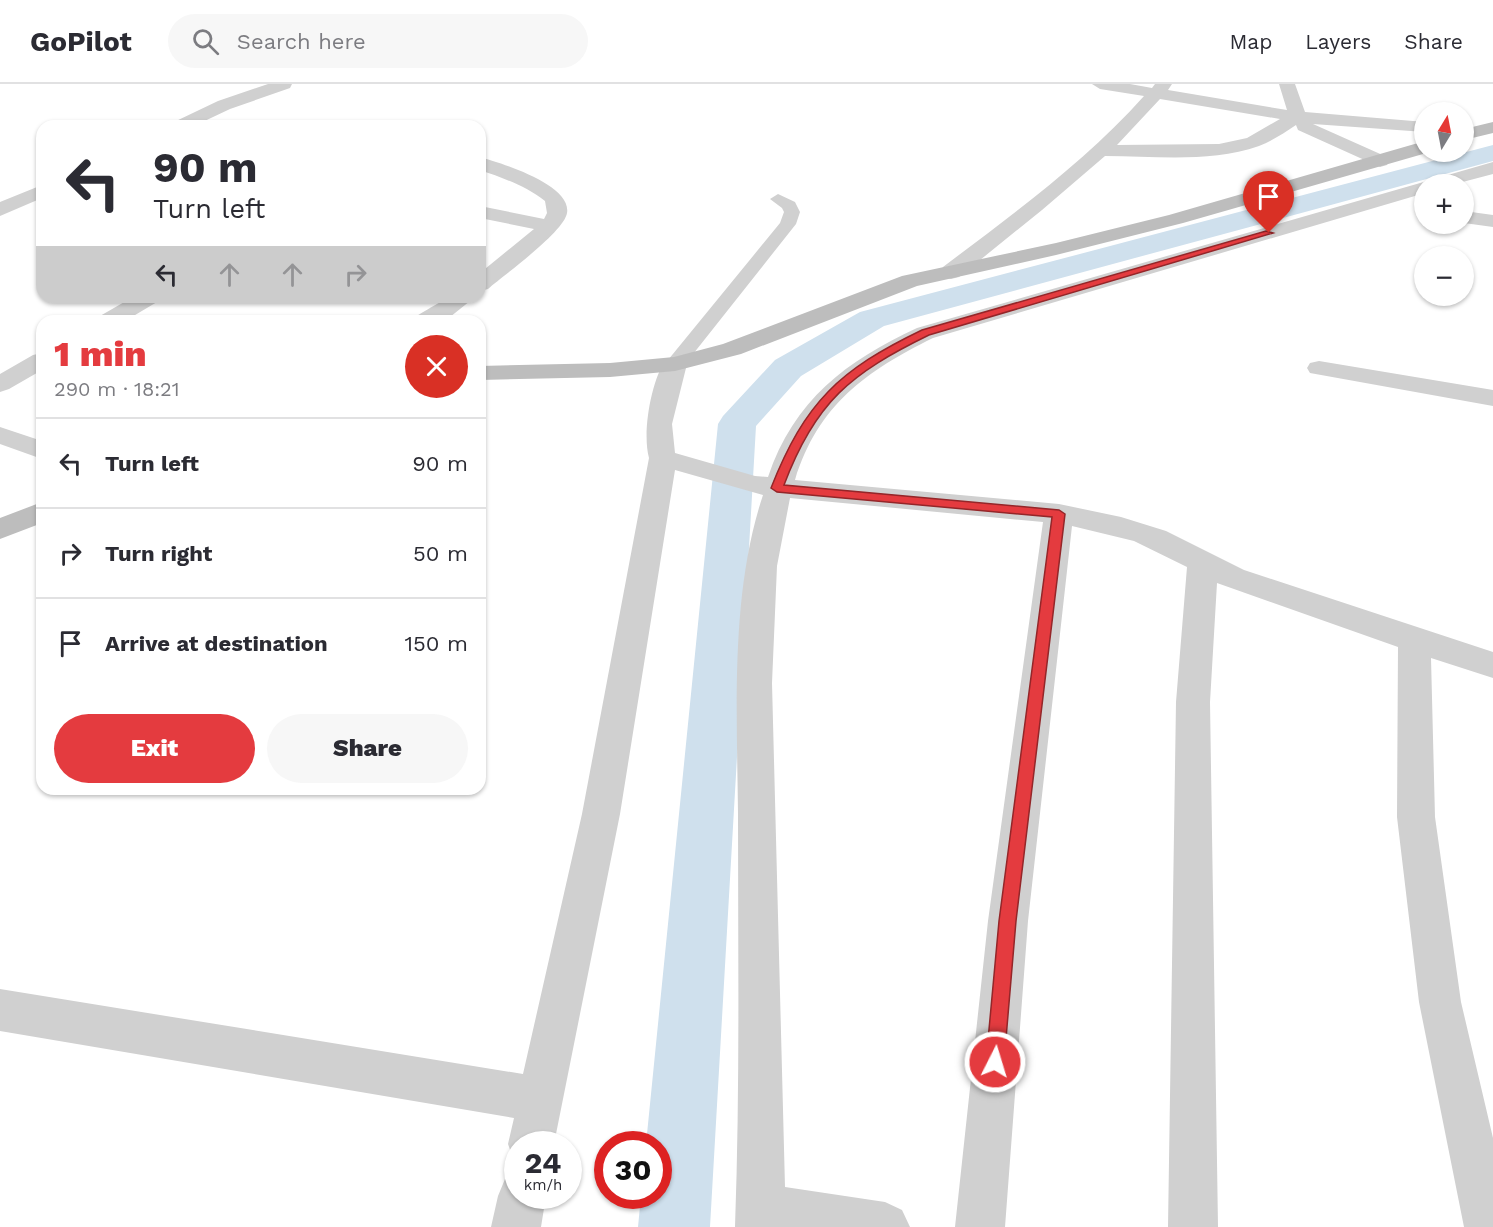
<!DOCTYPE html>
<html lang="en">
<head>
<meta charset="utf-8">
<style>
	body { margin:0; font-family:"Work Sans",sans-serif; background:#f7f7f7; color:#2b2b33; height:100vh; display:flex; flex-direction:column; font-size:22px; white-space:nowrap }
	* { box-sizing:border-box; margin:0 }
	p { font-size:20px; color:#7c7c81 }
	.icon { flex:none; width:33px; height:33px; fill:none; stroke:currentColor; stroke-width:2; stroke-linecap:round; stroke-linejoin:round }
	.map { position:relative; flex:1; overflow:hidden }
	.side { position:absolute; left:36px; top:231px; width:450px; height:480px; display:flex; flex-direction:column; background:#fff; border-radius:18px; box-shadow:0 2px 4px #0004 }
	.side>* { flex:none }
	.guide { position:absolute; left:36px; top:36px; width:450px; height:183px; border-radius:18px; box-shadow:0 2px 4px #0004; background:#fff; color:#2b2b33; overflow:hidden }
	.needle { width:39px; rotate:10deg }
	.controls { position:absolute; left:1414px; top:18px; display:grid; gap:12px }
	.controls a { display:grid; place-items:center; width:60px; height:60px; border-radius:50%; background:#fff; box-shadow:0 2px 4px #0004; font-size:30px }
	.speed { position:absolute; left:504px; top:1047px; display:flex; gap:12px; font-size:30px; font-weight:700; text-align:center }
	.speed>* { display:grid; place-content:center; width:78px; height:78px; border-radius:50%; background:#fff; box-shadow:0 2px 4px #0004; line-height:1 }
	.speed small { font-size:15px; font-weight:400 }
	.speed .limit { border:9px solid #d22; background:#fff; color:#111 }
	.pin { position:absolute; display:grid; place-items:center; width:51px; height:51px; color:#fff; margin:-62px -26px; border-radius:50% 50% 50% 0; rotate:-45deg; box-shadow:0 0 6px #0007 }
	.pin .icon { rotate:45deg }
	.me { position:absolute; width:66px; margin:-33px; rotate:5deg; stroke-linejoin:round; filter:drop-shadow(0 0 4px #0008) }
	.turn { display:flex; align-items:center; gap:21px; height:126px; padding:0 18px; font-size:27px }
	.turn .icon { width:78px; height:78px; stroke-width:2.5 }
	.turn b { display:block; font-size:42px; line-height:51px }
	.lanes { display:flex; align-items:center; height:57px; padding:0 18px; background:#0003; justify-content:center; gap:30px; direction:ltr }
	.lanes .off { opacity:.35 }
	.round { display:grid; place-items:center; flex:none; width:63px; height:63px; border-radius:32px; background:#f7f7f7 }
	.headline { display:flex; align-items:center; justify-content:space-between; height:102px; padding:0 18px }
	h1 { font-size:36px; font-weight:800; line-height:45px; color:#e43b3f }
	.action { display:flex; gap:12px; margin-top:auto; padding:12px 18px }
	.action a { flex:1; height:69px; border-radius:36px; background:#e43b3f; color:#fff; font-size:24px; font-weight:800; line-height:69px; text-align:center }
	.action a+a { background:#f7f7f7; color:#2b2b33 }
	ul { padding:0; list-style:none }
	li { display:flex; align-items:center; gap:18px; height:90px; padding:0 18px; border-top:2px solid #e1e1e2 }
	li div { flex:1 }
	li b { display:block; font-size:22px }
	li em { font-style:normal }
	header { display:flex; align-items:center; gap:36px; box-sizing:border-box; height:84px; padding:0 30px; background:#fff; border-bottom:2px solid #e1e1e2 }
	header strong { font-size:28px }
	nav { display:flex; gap:33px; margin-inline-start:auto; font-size:21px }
	.search { width:420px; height:54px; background:#f7f7f7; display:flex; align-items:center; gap:15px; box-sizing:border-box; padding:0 21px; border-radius:33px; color:#7c7c81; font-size:22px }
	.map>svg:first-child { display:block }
</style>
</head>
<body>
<header>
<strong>GoPilot</strong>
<div class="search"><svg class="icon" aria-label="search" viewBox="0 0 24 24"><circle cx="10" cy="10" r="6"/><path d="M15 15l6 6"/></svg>Search here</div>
<nav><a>Map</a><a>Layers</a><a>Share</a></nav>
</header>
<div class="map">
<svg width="1493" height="1143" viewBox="0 0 1493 1143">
	<rect width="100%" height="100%" fill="#fff"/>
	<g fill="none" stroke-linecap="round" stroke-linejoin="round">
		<path fill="#cfe0ed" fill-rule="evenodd" d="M1493 61V77L884 242 801 292 756 342 710 1143H638L641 1112H658V1060H646L718 340 723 332 775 276 860 228Z"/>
		<path fill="#d0d0d0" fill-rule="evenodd" d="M778 110 795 118 800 128 796 140 682 284H668L665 280 668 276 780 139 784 128 782 124 770 115Z"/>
		<path fill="#d0d0d0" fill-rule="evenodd" d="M268 0H292L290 4 230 25 194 42H171L174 38 218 17Z
			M1092 0H1130L1152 4 1155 0H1172L1168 6 1287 26 1279 0H1295L1305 28 1425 38V48L1313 40 1387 73 1389 77 1387 81 1380 83 1298 46 1296 41C1284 49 1272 57 1259 62 1210 79 1156 72 1105 72L1042 126 959 193 951 195 943 193 940 188 943 183C1013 130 1085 78 1144 12L1100 5ZM1160 15 1280 35 1247 54 1219 60 1117 61Z
			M480 73C501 79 572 101 567 129 564 148 504 191 488 205L480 207V189L534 145 480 134V122L544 135 547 129 545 117C526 102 503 94 480 86Z
			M1493 78V90L1455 100H1425V109L933 254C866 287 818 321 795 396L1059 420 1121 433 1166 447 1244 486 1493 568V594L1431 574 1435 733 1461 918 1493 1054V1143H1464L1419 918 1397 733 1398 563 1217 499 1210 618 1218 1143H1168L1176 618 1187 483 1134 457 1072 442 1028 837 1005 1143H955L988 837 1043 438 790 414 777 482 772 599 785 1103 885 1118 902 1126 910 1143H735C740 1006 738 868 738 730 737 627 730 510 763 411L675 386 620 730 554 1060H518V1078L514 1077 508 1060 514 1034 0 947V905L523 990 582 730 649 374C642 349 651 297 666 275L675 273 684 275 687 280 672 340 675 369 755 392 768 393C794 316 846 277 917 244Z
			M42 101V114L0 132V118Z
			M1464 127 1493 131V143L1464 139Z
			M133 213H160L157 218 125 237H96L100 232Z
			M449 213H475L445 237H410C413 233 441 218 449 213Z
			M42 269V286L9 305 0 308V290L33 271Z
			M1319 277 1493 306V322L1310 289 1307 284 1310 279Z
			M0 343 42 357V375L0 360Z
			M518 1090V1112H546L541 1143H491L498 1112 505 1095Z"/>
		<path fill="#bdbdbd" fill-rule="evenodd" d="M1493 38V49L1464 56V45Z
			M1425 57V68H1430L1183 139 1056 171 917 202 741 270 675 287 610 293 480 296V282L610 279 674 273 723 260 902 192 1056 159 1169 131Z
			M42 418V439L0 455V434Z"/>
	</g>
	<path fill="#e43b3f" stroke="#942629" stroke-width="1.5" d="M1266 147 1273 149 929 251C851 289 815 318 784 401L1059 426 1065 430 1016 837 1004 978 1002 985 995 988 989 985 986 978 999 837 1052 433 777 408 771 404C805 318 839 286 922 246Z"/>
</svg>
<div class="controls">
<a><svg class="needle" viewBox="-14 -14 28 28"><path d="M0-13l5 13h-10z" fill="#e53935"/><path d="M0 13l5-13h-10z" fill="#7c7c81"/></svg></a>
<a>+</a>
<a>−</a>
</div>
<div class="speed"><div>24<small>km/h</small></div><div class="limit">30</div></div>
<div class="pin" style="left:1269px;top:149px;background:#d93025"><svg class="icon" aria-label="arrive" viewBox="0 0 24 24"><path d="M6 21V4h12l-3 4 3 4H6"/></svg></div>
<svg class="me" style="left:995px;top:978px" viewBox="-20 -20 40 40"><circle r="17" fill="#e43b3f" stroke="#fff" stroke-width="3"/><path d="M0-11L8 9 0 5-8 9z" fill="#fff"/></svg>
<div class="guide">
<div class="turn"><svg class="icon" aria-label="left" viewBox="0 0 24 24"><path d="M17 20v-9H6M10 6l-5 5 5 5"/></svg><div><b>90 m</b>Turn left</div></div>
<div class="lanes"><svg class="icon" aria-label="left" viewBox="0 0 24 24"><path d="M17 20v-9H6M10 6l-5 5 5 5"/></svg><svg class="icon off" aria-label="ahead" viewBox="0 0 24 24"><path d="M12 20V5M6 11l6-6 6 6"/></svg><svg class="icon off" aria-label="ahead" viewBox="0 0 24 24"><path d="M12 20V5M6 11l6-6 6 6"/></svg><svg class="icon off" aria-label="right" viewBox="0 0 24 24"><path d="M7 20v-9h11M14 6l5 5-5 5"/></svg></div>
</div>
<section class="side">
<div class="headline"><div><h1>1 min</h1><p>290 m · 18:21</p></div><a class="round" style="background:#d93025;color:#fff"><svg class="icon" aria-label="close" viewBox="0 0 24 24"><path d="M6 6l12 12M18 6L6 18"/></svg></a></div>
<ul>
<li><svg class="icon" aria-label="left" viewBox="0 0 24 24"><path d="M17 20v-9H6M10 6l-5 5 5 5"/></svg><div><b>Turn left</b></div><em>90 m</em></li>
<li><svg class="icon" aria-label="right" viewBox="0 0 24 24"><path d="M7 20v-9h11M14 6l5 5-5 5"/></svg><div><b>Turn right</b></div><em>50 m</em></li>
<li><svg class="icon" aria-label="arrive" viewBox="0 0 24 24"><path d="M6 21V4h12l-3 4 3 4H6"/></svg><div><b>Arrive at destination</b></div><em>150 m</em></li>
</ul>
<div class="action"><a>Exit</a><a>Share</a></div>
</section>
</div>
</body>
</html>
